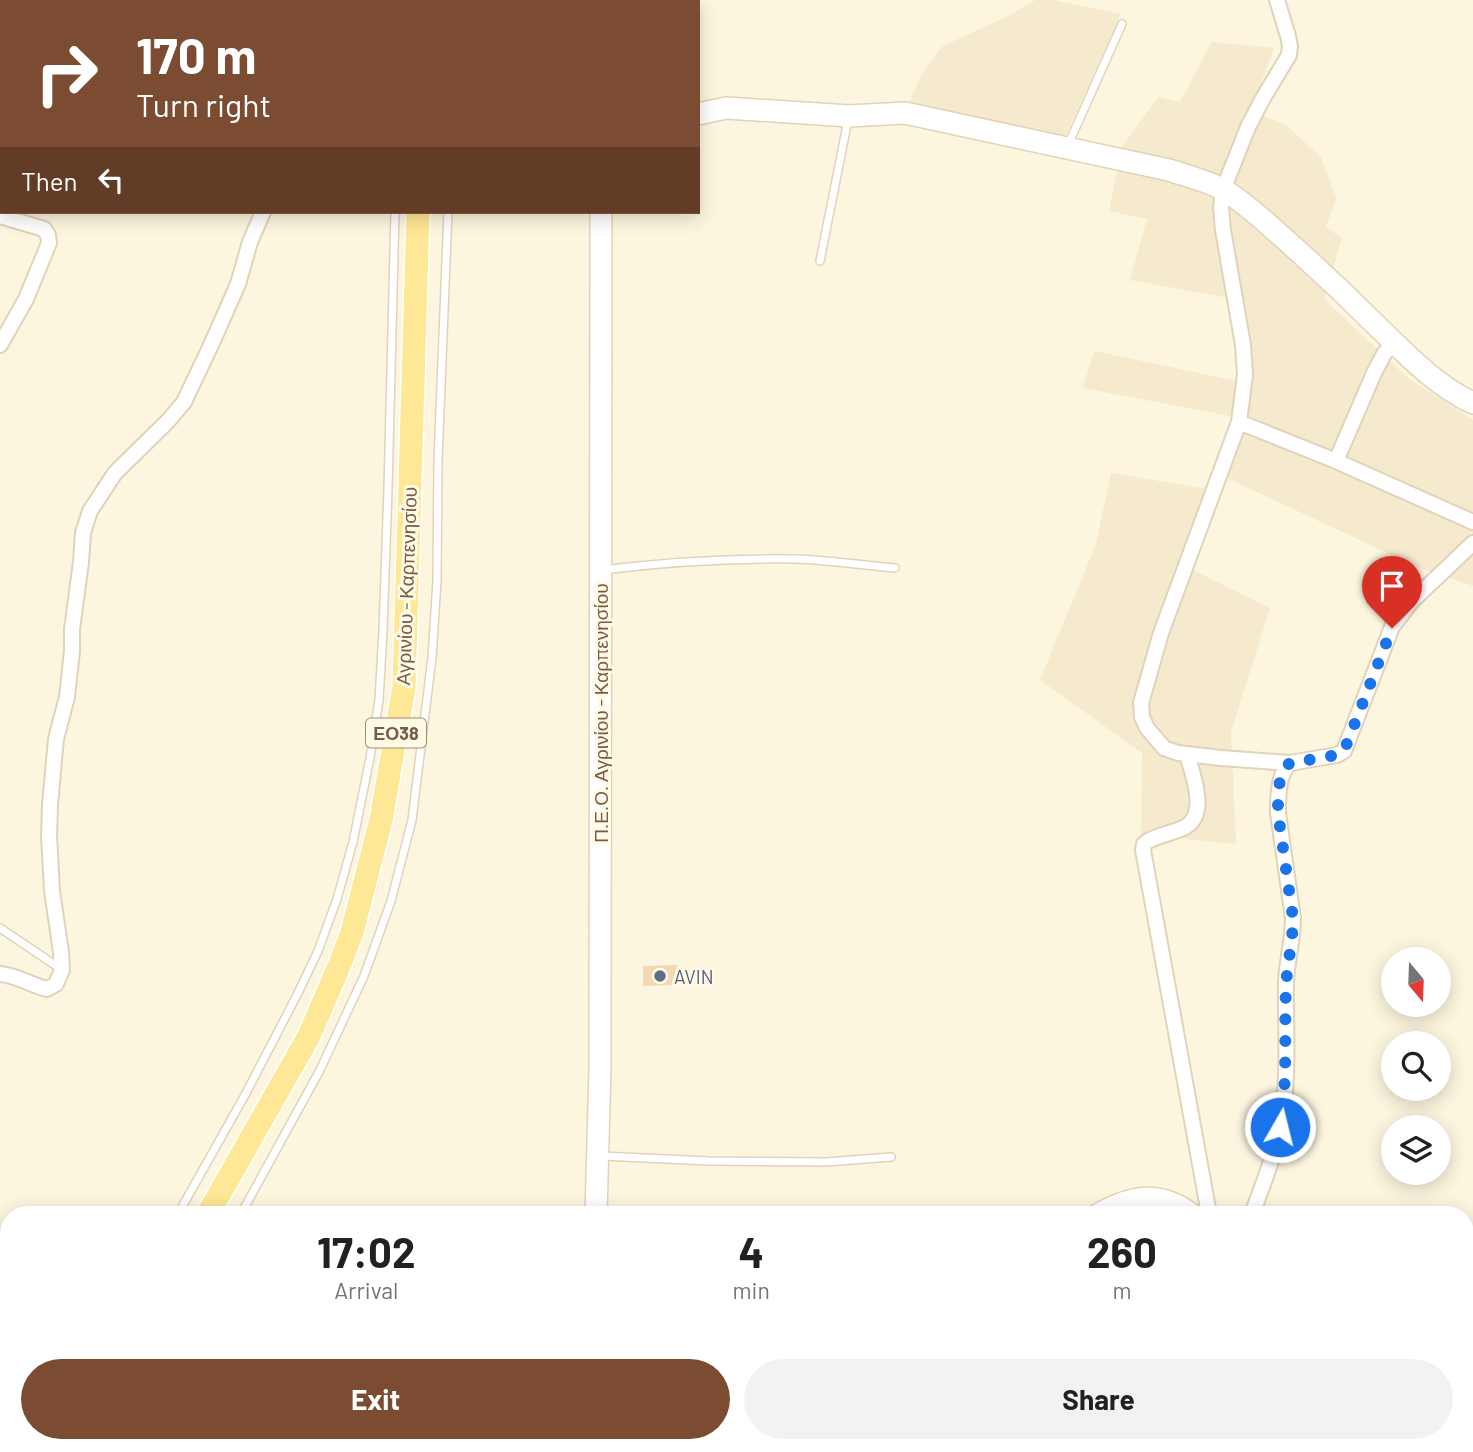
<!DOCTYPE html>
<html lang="en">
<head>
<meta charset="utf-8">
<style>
	body { margin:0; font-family:Barlow,sans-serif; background:#f2f2f2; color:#202124; height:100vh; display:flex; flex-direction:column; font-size:26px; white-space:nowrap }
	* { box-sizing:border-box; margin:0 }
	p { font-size:23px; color:#757577 }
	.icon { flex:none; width:38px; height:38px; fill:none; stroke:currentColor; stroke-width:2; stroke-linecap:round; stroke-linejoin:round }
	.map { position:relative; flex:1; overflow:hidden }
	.sheet { position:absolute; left:0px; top:1206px; width:1474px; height:247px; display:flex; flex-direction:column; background:#fff; border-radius:28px 28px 0 0; box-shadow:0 4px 18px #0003 }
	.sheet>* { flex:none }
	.hud { position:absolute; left:0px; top:0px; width:700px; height:214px; box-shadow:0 4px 18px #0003; background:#7b4c31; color:#fff; overflow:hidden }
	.needle { width:46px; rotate:161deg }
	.fabs { position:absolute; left:1381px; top:947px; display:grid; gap:14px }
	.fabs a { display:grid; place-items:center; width:70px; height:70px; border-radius:50%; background:#fff; box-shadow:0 4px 18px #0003; font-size:35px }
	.pin { position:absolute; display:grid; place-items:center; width:60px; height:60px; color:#fff; margin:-72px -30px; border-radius:50% 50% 50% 0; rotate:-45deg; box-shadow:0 0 7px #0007 }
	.pin .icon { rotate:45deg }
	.me { position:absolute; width:77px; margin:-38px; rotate:8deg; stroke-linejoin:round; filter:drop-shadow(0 0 5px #0008) }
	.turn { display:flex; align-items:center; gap:24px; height:147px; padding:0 21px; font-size:32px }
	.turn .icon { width:91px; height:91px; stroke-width:2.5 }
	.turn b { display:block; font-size:49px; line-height:60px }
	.then { display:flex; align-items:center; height:66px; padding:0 21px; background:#0003; gap:14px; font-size:26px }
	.eta { display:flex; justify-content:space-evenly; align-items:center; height:119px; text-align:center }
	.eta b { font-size:42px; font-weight:700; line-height:49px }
	.action { display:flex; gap:14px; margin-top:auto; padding:14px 21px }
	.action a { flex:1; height:80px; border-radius:42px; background:#7b4c31; color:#fff; font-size:28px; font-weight:700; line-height:80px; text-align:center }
	.action a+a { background:#f2f2f2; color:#202124 }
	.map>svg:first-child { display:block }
</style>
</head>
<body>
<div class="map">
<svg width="1473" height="1452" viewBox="0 0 1473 1452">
	<rect width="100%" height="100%" fill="#fdf6df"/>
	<path fill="#f5e9ce" d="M1035 0H1054L1121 14 1061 146 906 111 921 75 943 46 1008 16Z
		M1212 42 1274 48 1251 111 1286 125 1321 157 1336 198 1326 227 1342 238 1324 299 1408 378 1473 420V586L1417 567 1227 478 1246 419 1083 388 1094 351 1247 383 1240 300 1130 280 1147 219 1109 211 1122 147 1158 97 1180 102Z
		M1111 473 1207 489 1179 563 1270 608 1231 732 1236 844 1141 835 1142 753 1040 680 1096 544Z
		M610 1444H899V1452H610Z"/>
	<path fill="#f3d8b6" d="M677 965 678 985 643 986V966Z"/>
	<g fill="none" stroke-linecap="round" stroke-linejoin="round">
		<g stroke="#e1d3bb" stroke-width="10">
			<path id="lane" d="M401 2V0
				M452 2V0
				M1068 145 1122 24
				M820 261 848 120
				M602 570C666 562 730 558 794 559 828 560 862 565 895 568
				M0 928 61 969
				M602 1156 709 1161 826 1162 891 1157
				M178 1214 245 1095 297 995 318 951 337 899 353 842 370 758 379 700 383 631 388 489 395 212
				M241 1214 320 1070 364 976 391 901 412 820 432 658 437 581 438 460 448 212
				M33 1452 38 1444
				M101 1452 106 1444"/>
		</g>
		<g stroke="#e1d3bb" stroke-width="18">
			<path id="street" d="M296 0 297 2
				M1277 0 1288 36 1290 46 1289 55 1262 100 1248 127 1223 190 1221 208 1223 230 1243 345 1245 375 1239 422 1161 633 1141 703 1142 717 1147 728 1164 748 1178 753 1221 758 1290 763
				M0 216 44 229 48 235 49 243 26 299 0 345
				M1239 422 1336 461 1473 522
				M1336 461 1374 373 1384 354 1394 342
				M1187 754C1192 773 1209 814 1185 827 1173 833 1159 835 1148 841L1144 844 1143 850 1209 1214
				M0 974C16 975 31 985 47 989L56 984 62 970 61 952 52 891 49 835 50 805 56 739 67 697 72 651V629L81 562 83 533 90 511 115 473 168 421 184 402 212 343 238 284 250 242 263 212
				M1252 1214C1266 1177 1280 1141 1284 1101 1289 1062 1285 1021 1286 982 1287 960 1293 940 1293 918L1278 813C1278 797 1278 773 1290 763L1337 755 1344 751 1392 627 1411 602 1473 543
				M1465 1261 1473 1244
				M387 1444V1452
				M924 1452 926 1444"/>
		</g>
		<g stroke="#e3d2b6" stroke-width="24">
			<path id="secondary" d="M601 2V0
				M698 114 726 108 849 116 905 113 1169 170C1187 176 1208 181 1224 190 1244 202 1262 219 1279 234 1313 264 1345 294 1377 326 1406 354 1436 386 1473 403
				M596 1214 600 1067 601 212
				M1099 1214C1131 1196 1159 1190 1191 1214
				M1465 1317 1473 1316
				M596 1444 597 1452
				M1395 1452 1397 1444"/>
		</g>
		<g stroke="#fff" stroke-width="26">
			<path id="primary" d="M423 2V0
				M208 1214 309 1036 340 964 352 932 381 820 404 687 418 212
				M69 1452 74 1444"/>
		</g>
		<path stroke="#d7bb9a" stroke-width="2.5" stroke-dasharray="2 5" stroke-linecap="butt" d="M0 1430 3 1452"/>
		<use href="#lane" stroke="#fff" stroke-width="7"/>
		<use href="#street" stroke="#fff" stroke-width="14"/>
		<use href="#secondary" stroke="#fff" stroke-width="21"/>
		<use href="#primary" stroke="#fee895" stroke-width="23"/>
	</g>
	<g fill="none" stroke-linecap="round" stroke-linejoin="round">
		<path stroke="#1a73e8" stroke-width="12" stroke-dasharray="0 21.6" d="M1280 1127C1288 1081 1284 1034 1286 987 1287 964 1293 941 1293 918L1278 813C1278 797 1277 773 1290 763L1337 755 1344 751 1392 628"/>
	</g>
	<circle fill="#5c6f8a" stroke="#fff9e6" stroke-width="2.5" cx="660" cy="976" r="7"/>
	<g text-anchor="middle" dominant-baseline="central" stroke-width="6" stroke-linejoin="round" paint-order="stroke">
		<rect fill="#fff9e6" stroke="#9e8c76" stroke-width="2" x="366" y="718.5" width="60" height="29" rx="5"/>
		<g font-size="18" font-weight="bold" fill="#745e46">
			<text x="396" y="733">ΕΟ38</text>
		</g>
		<g font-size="19" fill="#745e46" stroke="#fff9e6">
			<text transform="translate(406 586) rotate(-88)">Αγρινίου - Καρπενησίου</text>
			<text transform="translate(600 713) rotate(-90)">Π.Ε.Ο. Αγρινίου - Καρπενησίου</text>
		</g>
		<g font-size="19" fill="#4e5e75" stroke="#fff9e6" text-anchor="start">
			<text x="674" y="976">AVIN</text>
		</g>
	</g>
</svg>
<div class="fabs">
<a><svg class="needle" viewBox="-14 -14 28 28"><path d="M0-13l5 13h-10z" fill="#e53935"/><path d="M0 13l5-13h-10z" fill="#757577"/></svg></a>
<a><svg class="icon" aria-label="search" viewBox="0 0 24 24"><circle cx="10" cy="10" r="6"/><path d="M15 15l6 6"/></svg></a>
<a><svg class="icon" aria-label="layers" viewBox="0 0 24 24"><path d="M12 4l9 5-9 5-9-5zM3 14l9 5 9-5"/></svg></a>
</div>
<div class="pin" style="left:1392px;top:628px;background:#d93025"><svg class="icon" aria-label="arrive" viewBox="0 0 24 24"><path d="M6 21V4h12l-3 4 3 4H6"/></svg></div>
<svg class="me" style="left:1280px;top:1127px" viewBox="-20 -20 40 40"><circle r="17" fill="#1a73e8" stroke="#fff" stroke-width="3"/><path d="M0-11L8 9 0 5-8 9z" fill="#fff"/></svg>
<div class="hud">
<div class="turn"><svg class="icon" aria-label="right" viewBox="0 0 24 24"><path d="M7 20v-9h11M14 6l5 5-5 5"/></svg><div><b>170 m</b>Turn right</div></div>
<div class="then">Then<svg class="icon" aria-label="left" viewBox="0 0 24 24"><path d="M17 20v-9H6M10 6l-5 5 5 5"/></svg></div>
</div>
<section class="sheet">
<div class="eta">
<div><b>17:02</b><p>Arrival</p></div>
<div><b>4</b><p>min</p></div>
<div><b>260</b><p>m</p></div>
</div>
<div class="action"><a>Exit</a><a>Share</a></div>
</section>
</div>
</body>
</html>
